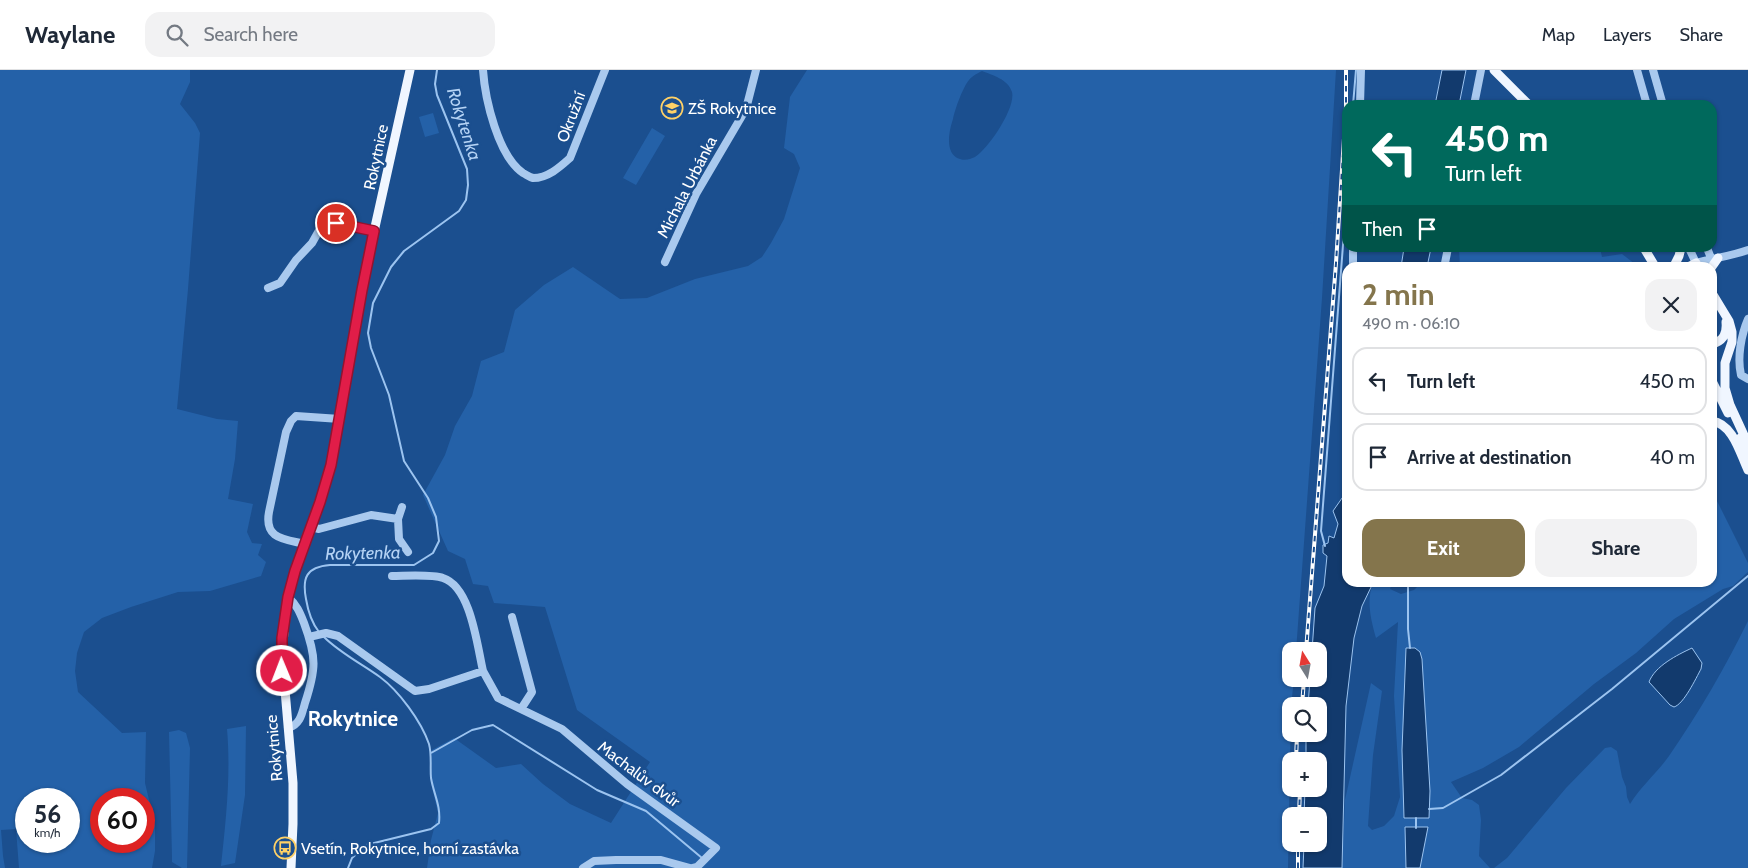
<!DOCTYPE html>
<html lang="en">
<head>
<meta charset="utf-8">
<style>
	body { margin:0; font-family:Cabin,sans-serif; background:#f2f2f3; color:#1f2937; height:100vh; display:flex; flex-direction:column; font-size:19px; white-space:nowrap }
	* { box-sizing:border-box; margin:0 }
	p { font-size:16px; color:#747a83 }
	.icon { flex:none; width:28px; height:28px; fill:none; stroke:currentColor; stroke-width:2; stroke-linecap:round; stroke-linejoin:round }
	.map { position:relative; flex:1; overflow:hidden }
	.panel { position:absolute; left:1342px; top:192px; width:375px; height:325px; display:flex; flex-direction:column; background:#fff; border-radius:15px; box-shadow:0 1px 4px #0004 }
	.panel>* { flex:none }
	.guide { position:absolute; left:1342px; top:30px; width:375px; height:152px; border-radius:15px; box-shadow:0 1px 4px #0004; background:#00695c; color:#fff; overflow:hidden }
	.needle { width:32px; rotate:349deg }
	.fabs { position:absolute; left:1282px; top:572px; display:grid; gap:10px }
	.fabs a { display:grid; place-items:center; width:45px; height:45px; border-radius:10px; background:#fff; box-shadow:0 1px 4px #0004; font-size:25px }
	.speed { position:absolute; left:15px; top:718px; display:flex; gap:10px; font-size:25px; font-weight:700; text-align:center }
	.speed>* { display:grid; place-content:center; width:65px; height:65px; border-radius:50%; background:#fff; box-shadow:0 1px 4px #0004; line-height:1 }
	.speed small { font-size:12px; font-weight:400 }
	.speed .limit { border:8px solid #d22; background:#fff; color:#111 }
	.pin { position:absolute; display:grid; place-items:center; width:42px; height:42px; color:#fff; margin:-21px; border:2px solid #fff; border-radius:50%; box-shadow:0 1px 5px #0007 }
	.me { position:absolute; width:55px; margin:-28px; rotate:359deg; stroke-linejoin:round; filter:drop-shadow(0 0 4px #0008) }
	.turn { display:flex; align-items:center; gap:18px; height:105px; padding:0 20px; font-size:22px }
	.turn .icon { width:65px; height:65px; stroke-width:2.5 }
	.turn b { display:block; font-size:35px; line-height:42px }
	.then { display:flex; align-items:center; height:48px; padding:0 20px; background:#0003; gap:10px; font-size:19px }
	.round { display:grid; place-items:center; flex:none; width:52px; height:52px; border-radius:15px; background:#f2f2f3 }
	.head { display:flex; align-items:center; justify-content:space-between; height:85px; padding:0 20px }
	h1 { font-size:30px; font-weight:700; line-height:38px; color:#84754c }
	.action { display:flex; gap:10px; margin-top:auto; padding:10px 20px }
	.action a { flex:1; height:58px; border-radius:15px; background:#84754c; color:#fff; font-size:20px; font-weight:700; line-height:58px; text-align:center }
	.action a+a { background:#f2f2f3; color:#1f2937 }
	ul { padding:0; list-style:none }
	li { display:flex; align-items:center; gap:15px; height:68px; margin:0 10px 8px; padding:0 10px; border:2px solid #e0e1e3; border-radius:15px }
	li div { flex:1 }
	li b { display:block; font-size:19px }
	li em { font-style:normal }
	header { display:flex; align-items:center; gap:30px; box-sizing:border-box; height:70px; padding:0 25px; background:#fff; border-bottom:1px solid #e0e1e3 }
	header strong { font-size:24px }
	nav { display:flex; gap:28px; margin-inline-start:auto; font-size:18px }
	.search { width:350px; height:45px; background:#f2f2f3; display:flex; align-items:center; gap:12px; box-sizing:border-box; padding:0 18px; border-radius:15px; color:#747a83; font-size:19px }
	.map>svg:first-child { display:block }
</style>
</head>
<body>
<header>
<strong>Waylane</strong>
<div class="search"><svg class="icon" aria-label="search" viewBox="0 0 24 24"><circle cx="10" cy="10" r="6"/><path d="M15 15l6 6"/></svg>Search here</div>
<nav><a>Map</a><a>Layers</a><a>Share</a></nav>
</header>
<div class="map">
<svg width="1748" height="798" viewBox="0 0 1748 798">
	<rect width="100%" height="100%" fill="#1b4f8f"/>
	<path fill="#2461a8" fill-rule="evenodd" d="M0 0H190V12L180 34 195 53 200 63 188 219 177 339 217 349 238 351 235 389 228 429 253 434 247 462 252 473 262 474 258 485 266 492 261 506 210 521 178 522 131 537 102 548 84 562 77 583 75 601 78 622 122 663 146 662 145 713 155 755V781L152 798H19L16 759 1 760 3 786 5 798H0ZM26 729H69V771H26ZM101 729H144V771H101Z
		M807 0H1336L1322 228 1298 554 1296 581H1291V609H1294L1291 636 1288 798H427L431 770 438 743 431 713 432 680 454 668 496 698 521 694 543 714 570 734 611 753 650 692 577 640 545 537 494 533 488 516 473 514 465 489 448 481 423 425 445 385 455 356 472 326 481 291 504 282 515 240 544 215 573 197 620 229 647 228 695 209 748 196 762 187 771 173 784 149 800 98 794 84 784 78 790 27ZM982 1C992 5 1008 9 1012 22 1016 38 988 79 975 87 970 89 966 91 960 89 944 84 949 61 953 49 955 39 963 17 969 10 972 6 978 3 982 1Z
		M433 43 439 63 425 67 419 47Z
		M652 58 665 66 636 115 623 108Z
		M1459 178H1600L1602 187 1622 184 1635 194 1636 197H1460Z
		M1713 423 1748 493V502L1733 516 1723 519 1674 549 1636 583 1594 614 1519 677 1483 698 1451 712 1462 728 1472 730 1479 735 1481 750 1479 786 1490 798H1342L1345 730 1371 613 1382 621 1373 685 1368 756 1372 760 1384 756 1394 746 1400 727 1394 626 1398 552 1376 568C1371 550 1366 531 1373 513H1392L1390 519 1401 524 1414 520 1422 512H1712Z
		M1748 551V798H1494L1507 788 1566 718 1605 678 1611 677 1617 681 1622 707 1626 717 1627 727 1630 734C1641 716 1657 703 1669 686 1698 644 1725 598 1748 551Z
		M246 656 245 725 235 793 221 796C226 750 231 704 227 659Z
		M179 660 186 663 190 678 187 798H182L172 792V787L169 662Z"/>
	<path fill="#123a6d" stroke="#9cc4f0" d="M1442 0H1466L1459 35H1435Z
		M1404 178H1431L1427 197H1401Z
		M1347 421 1348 512 1373 513 1362 536 1354 568 1346 636 1342 798H1303L1304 774H1319V746H1304L1305 719H1319V691H1306V664H1319V636H1308L1310 609H1319V581H1312L1315 538 1324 516 1327 486 1323 483V475L1328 473 1329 466 1334 468 1338 454 1333 441Z
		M1406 578H1415L1420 582 1422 589 1430 721 1429 748H1404L1402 680Z
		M1692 578 1702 593 1701 599C1696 608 1684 634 1674 637L1670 635 1649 612C1655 596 1677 585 1692 578Z
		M1405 757H1428L1420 798H1406Z"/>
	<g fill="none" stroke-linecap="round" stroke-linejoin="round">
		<path stroke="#9cc4f0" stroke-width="2" d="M1353 35 1356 0
			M1325 476 1321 461 1348 110
			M1408 512V559L1410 578
			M319 562C311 552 308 541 306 529 302 508 306 497 330 495H414L433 483 439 471 436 447 428 428 404 391 389 325 371 278 368 263 373 233 391 197 404 181 459 141 466 130 468 115 467 99 437 25 435 14 437 0
			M324 567C340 583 362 594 380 607 399 621 421 651 429 674 432 685 430 697 431 708 434 725 441 736 439 753L431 759 366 775 352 788 348 798
			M431 683 472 660 493 655 597 720 646 741 702 788
			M1429 739 1443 738 1501 705 1612 619 1748 506
			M1416 758V748"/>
		<path stroke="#a9c9ee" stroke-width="8" d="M483 0C485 29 498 86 523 103 527 105 529 107 533 108 548 108 560 97 570 88L605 0
			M1637 0 1647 35
			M1653 0 1663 35
			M1360 35 1361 0
			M1474 35 1481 0
			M1689 178 1696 193C1714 188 1731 186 1748 180
			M1707 178 1711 188
			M665 192 696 124 746 39 756 0
			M1353 198V178
			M1444 198 1448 178
			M268 218 280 213 296 190 312 173 321 157 325 154 336 153 374 161
			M1748 249C1741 265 1737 288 1741 305L1748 309
			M1347 328 1348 311
			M398 449 402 437
			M311 457 319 459 371 445 398 449 399 469 408 482
			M305 474C284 469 264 469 269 442L286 362 291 351 296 346 340 349
			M392 506C405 506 432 504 443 508 471 517 477 575 483 601
			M288 527C297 535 300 543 304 553 317 588 316 599 305 633 302 644 300 655 288 658
			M512 547 532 622 521 639
			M309 567 326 563 338 566 415 621 429 619 483 601 498 628 562 659 627 714 716 778 697 797 693 798
			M583 798 594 791 616 790H661L690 798"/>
		<path stroke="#f0f6ff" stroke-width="9" d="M1494 0 1529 35
			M1644 178 1656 198
			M1673 198 1679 186 1681 178
			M1686 198 1696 193 1699 198
			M1711 198 1718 188
			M1712 223 1729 251 1732 262V272L1725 293V318L1730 335 1748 374
			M1712 274C1724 271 1727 263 1726 252
			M1712 311 1728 343
			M1712 351C1733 354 1740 383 1748 400
			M1740 368 1748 386
			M291 798 293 754V713L282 585 286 538 295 501 320 432 331 395 365 202 410 0"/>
		<g stroke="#fff" stroke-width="4">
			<path id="rail" d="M1306 581 1336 193 1346 37V0
				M1302 636 1304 609
				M1296 691 1297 664
				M1299 746 1300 719
				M1298 798V774"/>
		</g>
		<use href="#rail" stroke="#1b4f8f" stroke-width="2" stroke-dasharray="5.5" stroke-linecap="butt"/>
	</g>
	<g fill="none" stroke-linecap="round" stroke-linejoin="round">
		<g stroke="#92132f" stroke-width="12">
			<path id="route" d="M282 601V568L288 527 295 501 320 432 331 395 362 220 374 161 336 153"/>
		</g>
		<use href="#route" stroke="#e11d48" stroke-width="9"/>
	</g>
	<defs>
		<g id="school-ring" transform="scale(1.125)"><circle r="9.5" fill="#1b4f8f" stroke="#ffd166" stroke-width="1.5"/><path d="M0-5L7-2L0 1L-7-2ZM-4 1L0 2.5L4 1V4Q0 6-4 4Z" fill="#ffd166"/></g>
		<g id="bus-ring" transform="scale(1.125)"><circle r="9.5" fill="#1b4f8f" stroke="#ffd166" stroke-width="1.5"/><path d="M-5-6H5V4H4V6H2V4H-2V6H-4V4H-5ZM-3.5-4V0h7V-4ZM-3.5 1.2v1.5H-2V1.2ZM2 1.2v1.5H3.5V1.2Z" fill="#ffd166"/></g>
	</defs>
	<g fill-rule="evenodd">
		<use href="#school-ring" x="672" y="38"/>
		<use href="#bus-ring" x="285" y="778"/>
	</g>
	<g text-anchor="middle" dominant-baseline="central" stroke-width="5" stroke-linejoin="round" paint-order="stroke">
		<g font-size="16" fill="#fff" stroke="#1b4f8f" text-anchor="start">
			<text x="688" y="38">ZŠ Rokytnice</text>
			<text x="301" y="778">Vsetín, Rokytnice, horní zastávka</text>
		</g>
		<g font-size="16" fill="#fff" stroke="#1b4f8f">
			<text transform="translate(571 47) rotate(-69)">Okružní</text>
			<text transform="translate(376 87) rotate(-78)">Rokytnice</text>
			<text transform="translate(687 117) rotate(-63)">Michala Urbánka</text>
			<text transform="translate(274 678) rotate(-95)">Rokytnice</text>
			<text transform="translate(639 704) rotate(37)">Machalův dvůr</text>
		</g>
		<g font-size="18" font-style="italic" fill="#b5d3f5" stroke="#1b4f8f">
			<text transform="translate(464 54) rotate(72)">Rokytenka</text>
			<text transform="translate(363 483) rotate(-1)">Rokytenka</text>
		</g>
		<g font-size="21" font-weight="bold" fill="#fff" stroke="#1b4f8f">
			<text x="353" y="648">Rokytnice</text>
		</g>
	</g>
</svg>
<div class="fabs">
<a><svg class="needle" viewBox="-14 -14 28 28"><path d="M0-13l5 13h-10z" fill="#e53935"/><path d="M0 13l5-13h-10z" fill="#747a83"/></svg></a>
<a><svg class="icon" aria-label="search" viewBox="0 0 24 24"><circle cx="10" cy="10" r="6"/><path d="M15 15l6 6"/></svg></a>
<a>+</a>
<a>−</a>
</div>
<div class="speed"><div>56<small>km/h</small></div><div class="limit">60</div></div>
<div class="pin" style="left:336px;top:153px;background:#d93025"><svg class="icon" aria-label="arrive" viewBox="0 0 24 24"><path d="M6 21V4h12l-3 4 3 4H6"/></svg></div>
<svg class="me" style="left:282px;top:601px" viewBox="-20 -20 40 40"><circle r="17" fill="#e11d48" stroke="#fff" stroke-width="3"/><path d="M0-11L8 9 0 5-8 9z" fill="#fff"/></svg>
<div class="guide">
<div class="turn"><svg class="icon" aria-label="left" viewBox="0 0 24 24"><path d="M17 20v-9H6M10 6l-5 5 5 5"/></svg><div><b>450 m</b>Turn left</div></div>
<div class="then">Then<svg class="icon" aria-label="arrive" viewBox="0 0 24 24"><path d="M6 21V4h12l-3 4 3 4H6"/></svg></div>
</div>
<section class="panel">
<div class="head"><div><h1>2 min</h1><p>490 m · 06:10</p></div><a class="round"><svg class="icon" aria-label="close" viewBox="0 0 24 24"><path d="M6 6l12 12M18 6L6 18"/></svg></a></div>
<ul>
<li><svg class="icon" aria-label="left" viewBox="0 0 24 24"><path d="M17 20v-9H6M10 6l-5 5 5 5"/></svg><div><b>Turn left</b></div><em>450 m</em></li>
<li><svg class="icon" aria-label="arrive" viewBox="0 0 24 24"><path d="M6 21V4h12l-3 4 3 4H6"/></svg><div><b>Arrive at destination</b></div><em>40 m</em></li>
</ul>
<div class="action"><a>Exit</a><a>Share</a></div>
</section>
</div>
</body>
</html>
